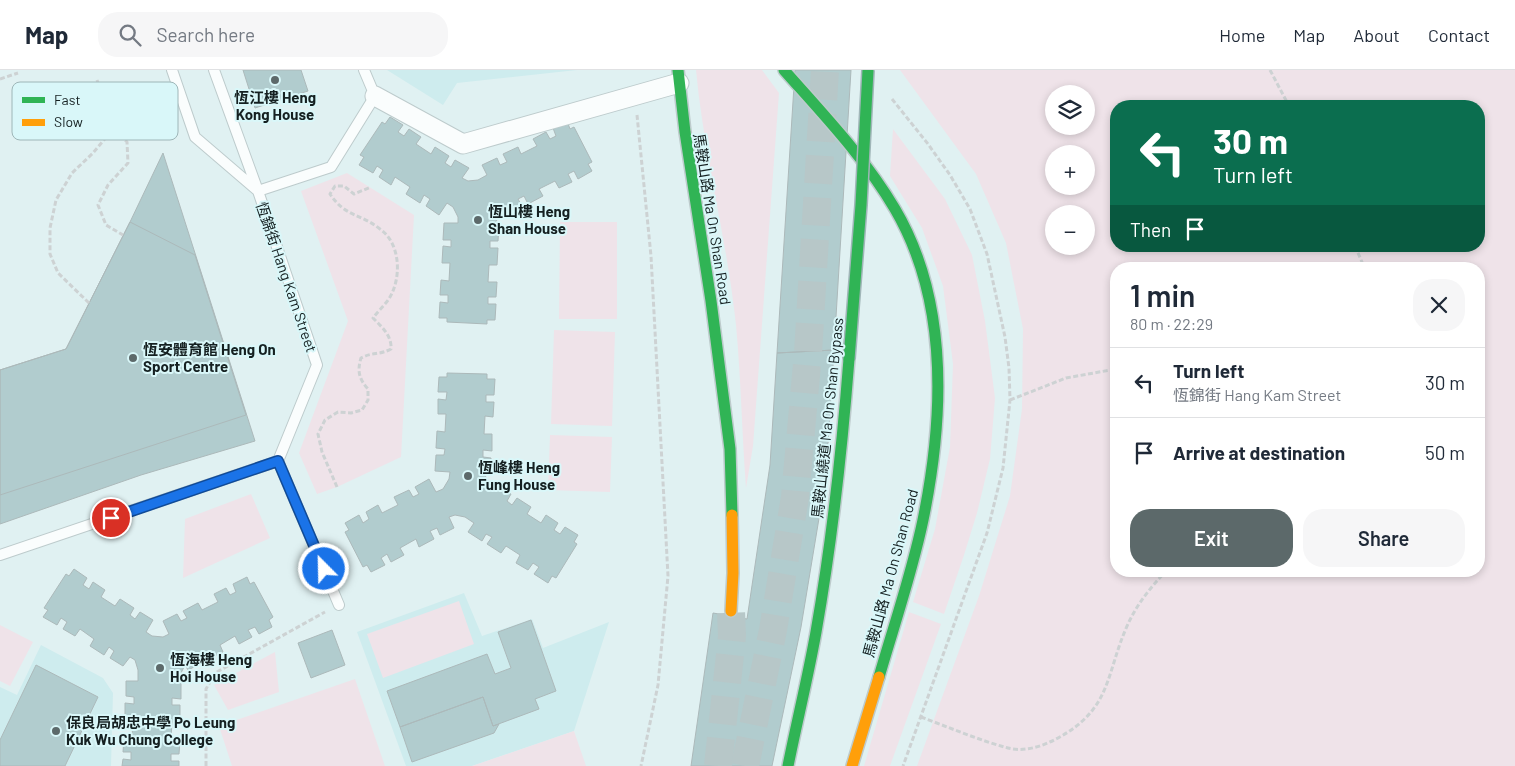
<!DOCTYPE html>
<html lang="en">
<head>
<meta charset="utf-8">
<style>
	body { margin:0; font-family:Barlow,"Noto Sans TC",sans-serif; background:#f6f6f7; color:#1f2937; height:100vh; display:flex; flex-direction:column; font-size:19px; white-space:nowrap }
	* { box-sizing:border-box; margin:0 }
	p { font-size:16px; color:#747a83 }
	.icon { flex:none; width:28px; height:28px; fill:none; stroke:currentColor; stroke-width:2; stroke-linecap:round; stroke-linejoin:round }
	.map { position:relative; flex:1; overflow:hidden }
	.drawer { position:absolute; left:1110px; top:192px; width:375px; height:315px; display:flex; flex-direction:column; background:#fff; border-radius:20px; box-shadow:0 2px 8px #0003 }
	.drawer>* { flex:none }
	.guide { position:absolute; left:1110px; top:30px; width:375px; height:152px; border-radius:20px; box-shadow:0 2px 8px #0003; background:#0b6e4f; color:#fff; overflow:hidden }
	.controls { position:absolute; left:1045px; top:15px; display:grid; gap:10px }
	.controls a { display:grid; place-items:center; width:50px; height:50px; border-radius:50%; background:#fff; box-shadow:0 2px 8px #0003; font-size:25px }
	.pin { position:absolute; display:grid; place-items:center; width:42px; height:42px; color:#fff; margin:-21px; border:2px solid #fff; border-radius:50%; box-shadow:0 1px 5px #0007 }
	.me { position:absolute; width:55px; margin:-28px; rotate:337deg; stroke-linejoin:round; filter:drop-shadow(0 0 4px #0008) }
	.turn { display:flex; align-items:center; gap:18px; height:105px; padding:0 20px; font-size:22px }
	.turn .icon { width:65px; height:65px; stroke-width:2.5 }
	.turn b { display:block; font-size:35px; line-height:42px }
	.then { display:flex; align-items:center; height:48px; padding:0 20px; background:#0003; gap:10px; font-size:19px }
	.round { display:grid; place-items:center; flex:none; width:52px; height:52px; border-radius:20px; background:#f6f6f7 }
	.headline { display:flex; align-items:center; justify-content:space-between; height:85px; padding:0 20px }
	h1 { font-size:30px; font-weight:600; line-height:38px }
	.cta { display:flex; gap:10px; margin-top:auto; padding:10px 20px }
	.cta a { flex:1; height:58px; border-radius:20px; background:#5c696a; color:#fff; font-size:20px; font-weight:600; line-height:58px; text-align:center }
	.cta a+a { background:#f6f6f7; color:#1f2937 }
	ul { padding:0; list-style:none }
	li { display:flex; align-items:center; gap:15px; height:70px; padding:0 20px; border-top:1px solid #e0e1e3 }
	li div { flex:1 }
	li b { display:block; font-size:19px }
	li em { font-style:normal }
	header { display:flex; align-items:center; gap:30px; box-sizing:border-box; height:70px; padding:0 25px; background:#fff; border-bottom:1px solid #e0e1e3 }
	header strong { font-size:24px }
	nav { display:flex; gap:28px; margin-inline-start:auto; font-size:18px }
	.search { width:350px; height:45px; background:#f6f6f7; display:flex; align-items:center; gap:12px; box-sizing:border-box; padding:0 18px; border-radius:20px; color:#747a83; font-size:19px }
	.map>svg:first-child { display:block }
</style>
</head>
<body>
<header>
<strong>Map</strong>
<div class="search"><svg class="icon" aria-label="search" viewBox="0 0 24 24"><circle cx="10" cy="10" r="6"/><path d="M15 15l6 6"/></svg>Search here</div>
<nav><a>Home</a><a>Map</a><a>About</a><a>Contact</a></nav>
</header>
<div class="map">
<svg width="1515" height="696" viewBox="0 0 1515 696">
	<rect width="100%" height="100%" fill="#e0f1f2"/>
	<path fill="#ceecee" d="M387 0H577L457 13 443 35Z
		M464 523 482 566 532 549 543 578 609 552 574 661 472 696H406L357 562Z
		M41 575 103 608 113 623 111 696H0V617L17 625Z"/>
	<path fill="#efe3e9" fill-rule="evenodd" d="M696 0H762L779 23 753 376 746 418C742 364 741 309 736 255 727 169 704 86 696 0Z
		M900 0H1515V696H917L979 526 1010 426 1022 339 1023 259 1006 173 976 104ZM1054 24H1086V56H1054ZM1116 36H1479V176H1116ZM1054 84H1086V116H1054ZM1054 144H1086V176H1054ZM1116 199H1479V501H1116Z
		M893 59 945 129 972 185 985 251 995 328 990 389 977 443 964 485 944 544 913 532 935 459 950 377 953 294 943 216 922 158 890 106Z
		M347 103 414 145 401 387 337 417 317 424 299 383 348 251 301 121Z
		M560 152H617V249H559Z
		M554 260 615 262 612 356 551 354Z
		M550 365 612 367 610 422 548 420Z
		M251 424 270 468 183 508 185 449Z
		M459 531 474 574 383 608 367 564Z
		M909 542 941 554 890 696H864Z
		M0 555 33 572 10 616 0 611Z
		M275 582 279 622 228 640 214 615Z
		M355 609 385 696H232L219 656Z
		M574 661 586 696H472Z"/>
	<path fill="#b1ccce" stroke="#acb9ba" d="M243 0H301L308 21 255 38Z
		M795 0H851L834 280 777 283Z
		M390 47 403 55 398 62 404 66 409 59 421 67 416 74 431 84 435 77 449 86 445 93 451 97 455 90 469 98 462 108 468 111 478 110 487 105 482 95 497 88 500 95 507 92 503 84 518 77 521 84 537 76 533 69 546 62 550 69 556 66 553 58 567 51 570 59 574 57 592 92 588 94 592 101 578 109 574 101 568 104 572 112 559 118 555 111 539 119 543 126 528 134 524 126 518 129 522 136 507 144 506 139 493 155H499L498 171H490V178H498L497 195H489L488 212H497L496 227H488V234H496L495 250H487V254L447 252V248H439L440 232 448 233V225H440L441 210 449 211 450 193H442L443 176 451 177V170H443L444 153H458V147L453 137 447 133 439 145 426 136 430 129 424 125 420 133 406 124 410 117 395 107 391 115 379 107 383 100 377 96 373 103 359 95 364 87 360 85 382 52 385 54Z
		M163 83 255 371 141 405 0 454V300L66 279 130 152Z
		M130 152 195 185 246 345 0 425V300L66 279Z
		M834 280 826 406 801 557 772 696H691L713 543 747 549 770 395 777 283Z
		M447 303 487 304V309H495L494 325H486V332H494L493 347 485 346 484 364H492V381L483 380V387L491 388 490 404H484L495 421 498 416 511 424 507 431 512 435 517 428 531 437 527 444 541 453 546 445 558 453 554 460 560 464 565 457 578 465 574 472 577 474 556 508 552 506 548 513 534 504 539 497 533 493 528 500 516 493 520 485 506 476 501 483 487 474 492 467 486 464 482 471 468 462 474 453 465 447 455 445 449 447 454 458 440 465 437 458 430 461 434 469 419 477 416 469 400 478 404 485 391 492 387 484 381 488 385 495 371 502 367 495 363 497 345 462 349 460 345 453 359 445 363 453 369 449 366 442 378 435 382 443 398 435 394 427 409 420 413 427 419 424 415 417 429 409 436 422 443 419 449 409 450 402 435 401 436 385H444L445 379 436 378 437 361 445 362 446 344H438V329L446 330 447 322H438L439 307H447Z
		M74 499 87 508 83 515 89 519 93 512 105 520 101 527 115 536 120 529 134 538 130 545 135 549 140 542 153 550 146 562 152 566 163 567 169 564 163 551 177 544 181 551 187 548 183 541 198 533 202 540 218 532 214 524 226 518 230 525 236 522 233 514 247 507 250 514 254 512 273 547 269 550 272 557 259 564 255 557 248 560 252 567 239 574 235 566 220 575 223 582 208 589 205 582 198 585 202 593 188 600 185 595 176 613 181 612V629L172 628V635H180V652H172L171 669 180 670 179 684H171V691H179V696H122L123 689 131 690V682H123L124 668H132L133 650H125V633L134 634V627L126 626V611H138V600L135 590 130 587 123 596 110 588 114 581 109 577 104 585 90 576 94 569 80 559 75 566 63 559 67 552 61 548 57 555 43 547 48 540 44 538 66 504 69 506Z
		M531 550 556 621 535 629 539 639 493 656 483 627 400 657 387 621 487 584 495 604 511 598 498 562Z
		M332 560 345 595 311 608 298 573Z
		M36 595 98 627 65 696H0V670Z
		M483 627 493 656 499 654 494 663 412 692 400 657Z"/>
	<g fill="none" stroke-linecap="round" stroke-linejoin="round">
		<path stroke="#b7c7c8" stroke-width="28" stroke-dasharray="28 14" stroke-linecap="butt" d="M718 696 732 566 731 541"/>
		<path stroke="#b7c7c8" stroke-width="28" stroke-dasharray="28 14" stroke-linecap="butt" d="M745 696 773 560 795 427 808 283 825 0"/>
		<g stroke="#bdcbcc" stroke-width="12">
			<path id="lane" d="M172 0 195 67 258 121 331 97 375 26 364 0
				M278 391 339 535
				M0 485 278 391 317 295 258 121 214 0"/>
		</g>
		<g stroke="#bdcbcc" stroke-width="21">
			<path id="street" d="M375 26 463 74 679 13"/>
		</g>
		<g stroke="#bdcbcc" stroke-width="14">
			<path id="fast" d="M678 0 685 62 711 231 730 379 732 445
				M784 0C823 44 865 88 895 139 949 231 944 348 923 450 912 503 894 555 879 607
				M788 696C797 651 808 607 816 562 832 471 842 380 849 289"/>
		</g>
		<g stroke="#bdcbcc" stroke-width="14">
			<path id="slow" d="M731 541 733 503 732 445
				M852 696 879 607"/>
		</g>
		<path stroke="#cdd2d3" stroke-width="3" stroke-dasharray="5 2.5" stroke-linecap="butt" d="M1270 0 1289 36
			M0 9 18 3
			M97 10 114 58 127 72 128 93 108 115 98 135 106 155 123 165
			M892 29 928 74 950 105 970 139 987 184 1005 267 1009 298 1010 330 1003 398 987 463 903 696
			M637 45 651 186 668 506 658 615 641 696
			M1355 176 1365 199
			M89 233 58 203 50 184V158L56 130 72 103 93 83 114 58
			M1010 330 1066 308 1116 299
			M337 417 322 382 318 364 325 350 338 342 351 343 362 340 368 330V319C359 309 357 301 361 288 372 282 380 285 391 279 392 266 382 257 373 248 378 241 386 234 390 227 402 206 400 173 380 159 360 143 345 147 330 124L335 116H344L354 124 371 117
			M921 647C948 657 981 671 1008 678 1024 682 1041 677 1056 669 1113 639 1105 604 1128 554 1137 534 1151 517 1166 501
			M206 696V619L215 603 325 542"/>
		<use href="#lane" stroke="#fafdfd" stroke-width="10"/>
		<use href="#street" stroke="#fafdfd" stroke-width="19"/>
		<use href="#fast" stroke="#30b455" stroke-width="11"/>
		<use href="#slow" stroke="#ff9f0a" stroke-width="11"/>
		<g stroke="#a0b6b8" stroke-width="14" stroke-linecap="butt">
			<path id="fast-bridge" d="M849 289 861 135 868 0"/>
		</g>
		<use href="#fast-bridge" stroke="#30b455" stroke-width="11"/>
	</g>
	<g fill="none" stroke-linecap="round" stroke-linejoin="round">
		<g stroke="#114b97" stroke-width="12">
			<path id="route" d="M111 448 278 391 324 499"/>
		</g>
		<use href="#route" stroke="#1a73e8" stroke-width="9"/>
	</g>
	<g fill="#5c696a" stroke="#d9f7f9" stroke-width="2">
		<circle cx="275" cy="10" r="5"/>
		<circle cx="478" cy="150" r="5"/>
		<circle cx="133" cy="288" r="5"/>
		<circle cx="468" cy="406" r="5"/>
		<circle cx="160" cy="598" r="5"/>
		<circle cx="56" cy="661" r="5"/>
	</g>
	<g text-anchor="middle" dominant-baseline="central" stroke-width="4" stroke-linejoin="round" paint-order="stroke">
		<g font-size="15" font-weight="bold" fill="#152021" stroke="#d9f7f9" text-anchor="start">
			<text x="275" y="27" text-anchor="middle">恆江樓 Heng<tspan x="275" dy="17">Kong House</tspan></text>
			<text x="488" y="141">恆山樓 Heng<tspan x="488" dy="17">Shan House</tspan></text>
			<text x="143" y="279">恆安體育館 Heng On<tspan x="143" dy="17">Sport Centre</tspan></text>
			<text x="478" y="397">恆峰樓 Heng<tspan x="478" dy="17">Fung House</tspan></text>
			<text x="170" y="589">恆海樓 Heng<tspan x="170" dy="17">Hoi House</tspan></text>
			<text x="66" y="652">保良局胡忠中學 Po Leung<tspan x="66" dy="17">Kuk Wu Chung College</tspan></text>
		</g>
		<g font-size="15" fill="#152021" stroke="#d9f7f9">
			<text transform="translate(713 149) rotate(81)">馬鞍山路 Ma On Shan Road</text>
			<text transform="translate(287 207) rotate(71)">恆錦街 Hang Kam Street</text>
			<text transform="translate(827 348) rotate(-84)">馬鞍山繞道 Ma On Shan Bypass</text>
			<text transform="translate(890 503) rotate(-75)">馬鞍山路 Ma On Shan Road</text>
		</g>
	</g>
	<rect x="12" y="12" width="166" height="58" rx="8" fill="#d9f7f9" stroke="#9eb6b8" stroke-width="1"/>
	<rect x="22" y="27" width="23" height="6" fill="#30b455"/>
	<rect x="22" y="49" width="23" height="7" fill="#ff9f0a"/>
	<g font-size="14" fill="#152021">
		<text x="54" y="35">Fast</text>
		<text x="54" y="57">Slow</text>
	</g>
</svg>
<div class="controls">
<a><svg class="icon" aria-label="layers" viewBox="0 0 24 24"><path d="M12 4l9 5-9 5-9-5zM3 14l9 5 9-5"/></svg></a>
<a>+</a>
<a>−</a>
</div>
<div class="pin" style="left:111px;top:448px;background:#d93025"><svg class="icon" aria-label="arrive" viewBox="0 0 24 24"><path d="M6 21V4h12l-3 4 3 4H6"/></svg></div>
<svg class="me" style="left:324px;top:499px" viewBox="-20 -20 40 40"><circle r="17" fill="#1a73e8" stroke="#fff" stroke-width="3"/><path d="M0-11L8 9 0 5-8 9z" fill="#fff"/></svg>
<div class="guide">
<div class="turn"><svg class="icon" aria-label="left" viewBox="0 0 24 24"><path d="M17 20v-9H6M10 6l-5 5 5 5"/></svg><div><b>30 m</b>Turn left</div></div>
<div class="then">Then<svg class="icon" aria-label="arrive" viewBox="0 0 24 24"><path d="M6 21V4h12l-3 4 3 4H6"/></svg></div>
</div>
<section class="drawer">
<div class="headline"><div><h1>1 min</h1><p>80 m · 22:29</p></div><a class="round"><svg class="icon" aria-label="close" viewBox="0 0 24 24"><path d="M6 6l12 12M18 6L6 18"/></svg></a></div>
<ul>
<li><svg class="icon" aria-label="left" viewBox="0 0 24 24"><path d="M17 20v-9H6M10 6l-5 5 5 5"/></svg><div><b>Turn left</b><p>恆錦街 Hang Kam Street</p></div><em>30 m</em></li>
<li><svg class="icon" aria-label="arrive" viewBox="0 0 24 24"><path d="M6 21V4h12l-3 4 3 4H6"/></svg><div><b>Arrive at destination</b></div><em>50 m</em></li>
</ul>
<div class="cta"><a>Exit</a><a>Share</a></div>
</section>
</div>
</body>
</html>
